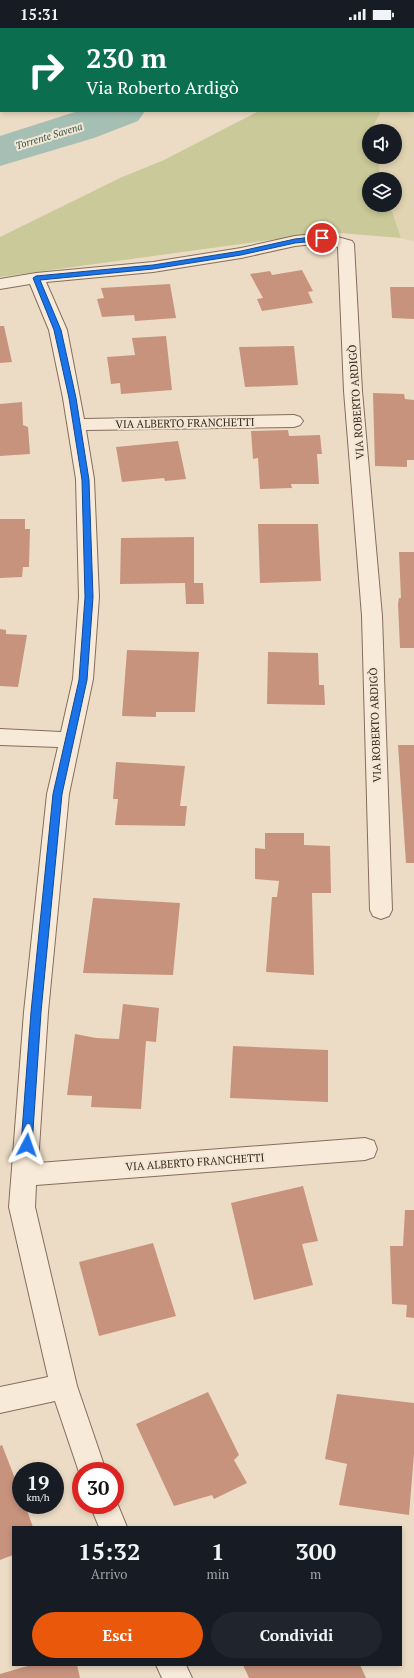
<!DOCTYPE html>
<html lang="it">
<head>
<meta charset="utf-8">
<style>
	body { margin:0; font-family:"PT Serif",serif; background:#20242c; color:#f1f3f6; height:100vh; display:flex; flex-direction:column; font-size:15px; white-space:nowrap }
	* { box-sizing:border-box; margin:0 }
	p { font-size:13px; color:#9ea1a6 }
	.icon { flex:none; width:22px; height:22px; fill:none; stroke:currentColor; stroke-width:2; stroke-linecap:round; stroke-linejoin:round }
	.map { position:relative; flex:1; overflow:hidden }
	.panel { position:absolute; left:12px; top:1498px; width:390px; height:140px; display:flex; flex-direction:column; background:#171b24; border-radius:0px; box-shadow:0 2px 6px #0003 }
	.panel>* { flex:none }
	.hud { position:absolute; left:0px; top:0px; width:414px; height:84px; box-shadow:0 2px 6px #0003; background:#0b6e4f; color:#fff; overflow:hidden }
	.fabs { position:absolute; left:362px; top:96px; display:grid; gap:8px }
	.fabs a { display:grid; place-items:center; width:40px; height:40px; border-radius:50%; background:#171b24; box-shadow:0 2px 6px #0003; font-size:20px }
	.speed { position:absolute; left:12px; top:1434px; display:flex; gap:8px; font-size:20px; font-weight:700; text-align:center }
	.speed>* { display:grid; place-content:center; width:52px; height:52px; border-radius:50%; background:#171b24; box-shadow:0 2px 6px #0003; line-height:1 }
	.speed small { font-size:10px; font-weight:400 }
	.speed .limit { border:6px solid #d22; background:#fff; color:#111 }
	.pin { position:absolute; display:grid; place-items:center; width:34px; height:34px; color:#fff; margin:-17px; border:2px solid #fff; border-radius:50%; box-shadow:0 1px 4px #0007 }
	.me { position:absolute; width:44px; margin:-22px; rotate:4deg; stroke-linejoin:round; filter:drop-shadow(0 0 3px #0008) }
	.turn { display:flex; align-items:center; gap:14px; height:84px; padding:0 20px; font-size:18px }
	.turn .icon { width:52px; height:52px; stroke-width:2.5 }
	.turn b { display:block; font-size:28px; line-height:34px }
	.eta { display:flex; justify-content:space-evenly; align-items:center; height:68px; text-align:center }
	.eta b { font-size:24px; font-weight:800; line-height:28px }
	.button { display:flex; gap:8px; margin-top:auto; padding:8px 20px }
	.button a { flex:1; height:46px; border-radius:24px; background:#ea580c; color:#fff; font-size:16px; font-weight:800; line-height:46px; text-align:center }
	.button a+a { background:#20242c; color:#f1f3f6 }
	.status { display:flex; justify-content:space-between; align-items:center; height:28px; padding:0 20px; background:#171b24; direction:ltr }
	.status svg { height:11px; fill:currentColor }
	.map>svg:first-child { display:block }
</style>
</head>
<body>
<div class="status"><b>15:31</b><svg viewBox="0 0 49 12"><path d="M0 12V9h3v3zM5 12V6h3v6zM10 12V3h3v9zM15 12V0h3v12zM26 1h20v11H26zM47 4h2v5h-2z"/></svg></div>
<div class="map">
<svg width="414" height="1650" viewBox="0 0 414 1650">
	<rect width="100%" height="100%" fill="#ecdcc5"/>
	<path fill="#e1d4b3" d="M414 56V214L401 210 390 177H395V151H381L378 141 377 129H395V103H374L373 99 381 83H413Z"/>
	<path fill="#c9c999" d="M259 83H381L373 99 374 103H369V129H377L381 151H369V177H390L401 210 340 205 270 212 0 249V209L120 150 164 132Z"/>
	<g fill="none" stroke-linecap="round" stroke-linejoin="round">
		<path fill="#a6bfb5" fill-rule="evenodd" d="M258 0H303L258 1Z
			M78 83H145L138 93 94 110 0 138V108Z"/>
	</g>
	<path fill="#c8937d" d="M302 242 313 263 308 264 313 275 262 283 257 271 263 270 250 246 270 243 272 247Z
		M170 256 176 290 135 293 134 287 102 289 97 271 104 270 101 260Z
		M390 259H414V291L392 290Z
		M0 298H4L12 334 0 335Z
		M166 308 172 362 121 366 120 355 111 356 107 329 135 327 132 310Z
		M294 318 298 357 245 359 239 319Z
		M373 365 404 366 405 371 414 372V432H407V439L375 438Z
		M22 374 23 397 28 399 30 426 0 428V376Z
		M288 402 289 408 320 407 322 426H317L319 456H291L292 460 260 461 258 430 253 431 251 403Z
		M178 413 186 451 165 453 164 450 122 454 116 419Z
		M0 491H25V501H30L29 539H23L22 549 0 550Z
		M258 496H318L321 553 260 555Z
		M194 509V555H203L204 576H186L185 555 120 556 121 510Z
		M399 524H414V620H400L398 576 399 570H401Z
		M0 601 6 602V606L27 607 18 659 0 658Z
		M127 622 199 624 195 684H156V689L122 688Z
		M268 624 318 625 319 657H324L325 677 267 676Z
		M398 717H414V835H406Z
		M116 734 185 738 180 778H187L185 798 115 797 118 771H113Z
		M265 805H304V817L330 818 331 865H312L314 947 266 944 272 869H277L279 853 255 851V820L265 821Z
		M93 870 180 875 173 947 83 945Z
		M123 976 159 980 156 1014 146 1013 141 1081 91 1079 92 1068 67 1067 75 1006 96 1010 119 1011Z
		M233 1018 328 1022V1074L230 1070Z
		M303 1158 318 1213 302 1216 313 1257 254 1272 231 1175Z
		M405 1182H414V1290L406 1289 407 1277 392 1276 390 1218H403Z
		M153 1215 176 1288 99 1308 79 1234Z
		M208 1364 239 1427 234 1432 247 1455 214 1471 212 1467 174 1478 136 1396Z
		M337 1366 414 1375V1426L409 1487 339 1477 347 1436 325 1431Z
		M2 1417 21 1466V1477H25L33 1499H13V1527L0 1532V1418Z
		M31 1637H77L80 1650H0V1646Z
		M243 1637H360L366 1650H249Z"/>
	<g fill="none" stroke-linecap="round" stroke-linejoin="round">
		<g stroke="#856d5c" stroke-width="2">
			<path id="street" d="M323 205 352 213 354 216 362 363 382 588 392 882 389 888 381 891 373 888 370 882 362 588 344 363 338 219 323 215 295 218 241 230 153 244 46 254 67 302 84 391 294 387 300 389 303 393 300 397 294 399 86 402 94 451 99 569 93 651 69 766 48 984 38 1135 365 1110 374 1113 377 1121 374 1129 365 1132 36 1157 35 1179 77 1358 106 1443H81V1450L55 1373 0 1385V1359L48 1349 9 1179 24 984 47 766 58 719 0 717V701L61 704 73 651 79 569 76 451 63 370 49 302 30 256 0 261V251L36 245 153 234 241 220 295 208Z
				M115 1470 127 1499H99L90 1477H115Z
				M156 1637H186L192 1650H162Z"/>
		</g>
		<use href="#street" fill="#f7ead8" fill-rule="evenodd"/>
	</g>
	<path fill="#1a73e8" stroke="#114b97" d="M322 208 326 210 325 212 295 215 241 227 153 241 40 252 61 302 76 370 89 452 93 569 87 652 62 766 41 984 32 1117 30 1120 27 1122 23 1120 21 1117 31 984 53 766 79 652 85 569 82 452 69 370 54 302 33 250 36 248 153 237 241 223 295 211Z"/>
	<g text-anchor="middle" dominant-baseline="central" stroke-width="4" stroke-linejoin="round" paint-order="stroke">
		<g font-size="10" font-style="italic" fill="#2f554e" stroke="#f3e7d4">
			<text transform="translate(49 108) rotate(-17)">Torrente Savena</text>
		</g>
		<g font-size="11" fill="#36281f" stroke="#f3e7d4">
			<text transform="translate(356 374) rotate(-94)">VIA ROBERTO ARDIGÒ</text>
			<text transform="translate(185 395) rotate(-1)">VIA ALBERTO FRANCHETTI</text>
			<text transform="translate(375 697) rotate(-92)">VIA ROBERTO ARDIGÒ</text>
			<text transform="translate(195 1134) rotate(-4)">VIA ALBERTO FRANCHETTI</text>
		</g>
	</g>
</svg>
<div class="fabs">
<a><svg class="icon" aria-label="sound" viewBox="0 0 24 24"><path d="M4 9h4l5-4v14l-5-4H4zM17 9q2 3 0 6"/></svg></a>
<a><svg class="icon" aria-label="layers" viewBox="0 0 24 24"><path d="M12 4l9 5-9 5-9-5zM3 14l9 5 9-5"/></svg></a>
</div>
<div class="speed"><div>19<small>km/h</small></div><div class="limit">30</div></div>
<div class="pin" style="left:322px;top:210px;background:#d93025"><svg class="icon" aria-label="arrive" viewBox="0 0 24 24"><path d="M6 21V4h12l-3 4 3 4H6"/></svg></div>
<svg class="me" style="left:27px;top:1117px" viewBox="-20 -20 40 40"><path d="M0-17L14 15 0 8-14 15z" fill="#1a73e8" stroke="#fff" stroke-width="4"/></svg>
<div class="hud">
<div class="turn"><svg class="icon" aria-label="right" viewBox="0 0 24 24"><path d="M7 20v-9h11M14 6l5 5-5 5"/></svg><div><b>230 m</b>Via Roberto Ardigò</div></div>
</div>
<section class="panel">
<div class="eta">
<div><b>15:32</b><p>Arrivo</p></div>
<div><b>1</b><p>min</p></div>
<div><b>300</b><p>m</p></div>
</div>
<div class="button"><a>Esci</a><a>Condividi</a></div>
</section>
</div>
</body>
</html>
